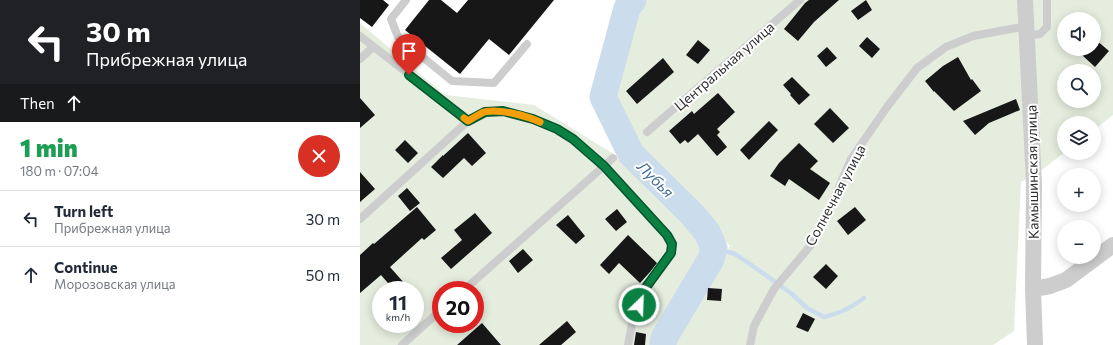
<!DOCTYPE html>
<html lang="en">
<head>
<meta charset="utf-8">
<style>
	body { margin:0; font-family:Commissioner,sans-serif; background:#f6f6f7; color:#1f2937; height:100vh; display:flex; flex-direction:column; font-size:15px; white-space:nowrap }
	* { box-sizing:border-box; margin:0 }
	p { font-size:13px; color:#747a83 }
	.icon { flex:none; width:22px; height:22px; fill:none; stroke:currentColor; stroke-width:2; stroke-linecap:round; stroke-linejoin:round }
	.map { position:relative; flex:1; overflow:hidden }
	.sheet { display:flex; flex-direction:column; background:#fff; width:360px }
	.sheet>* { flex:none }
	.top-card { background:#202124; color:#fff; overflow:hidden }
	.fabs { position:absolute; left:697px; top:12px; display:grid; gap:8px }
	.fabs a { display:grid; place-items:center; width:44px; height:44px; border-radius:50%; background:#fff; box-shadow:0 2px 10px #0003; font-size:20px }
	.speed { position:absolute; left:12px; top:281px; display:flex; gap:8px; font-size:20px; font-weight:700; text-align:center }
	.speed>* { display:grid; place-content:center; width:52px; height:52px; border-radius:50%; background:#fff; box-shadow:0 2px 10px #0003; line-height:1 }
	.speed small { font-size:10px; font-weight:400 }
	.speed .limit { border:6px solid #d22; background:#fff; color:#111 }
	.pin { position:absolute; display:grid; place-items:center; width:34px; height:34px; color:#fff; margin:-41px -17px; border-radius:50% 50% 50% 0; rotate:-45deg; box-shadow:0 0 4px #0007 }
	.pin .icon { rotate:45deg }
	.me { position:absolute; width:44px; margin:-22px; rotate:24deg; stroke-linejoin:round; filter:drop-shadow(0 0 3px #0008) }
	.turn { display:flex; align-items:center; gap:14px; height:84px; padding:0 20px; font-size:18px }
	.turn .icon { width:52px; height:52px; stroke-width:2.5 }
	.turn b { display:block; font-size:28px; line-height:34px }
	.then { display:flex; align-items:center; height:38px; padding:0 20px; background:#0003; gap:8px; font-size:15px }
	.round { display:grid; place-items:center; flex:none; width:42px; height:42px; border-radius:21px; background:#f6f6f7 }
	.summary { display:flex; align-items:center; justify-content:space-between; height:68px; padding:0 20px }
	h1 { font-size:24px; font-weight:800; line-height:30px; color:#1e9e55 }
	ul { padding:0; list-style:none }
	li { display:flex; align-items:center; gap:12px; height:56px; padding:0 20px; border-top:1px solid #e0e1e3 }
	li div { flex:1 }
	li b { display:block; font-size:15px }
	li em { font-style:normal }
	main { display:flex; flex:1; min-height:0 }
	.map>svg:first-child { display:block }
</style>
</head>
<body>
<main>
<section class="sheet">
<div class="top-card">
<div class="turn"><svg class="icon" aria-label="left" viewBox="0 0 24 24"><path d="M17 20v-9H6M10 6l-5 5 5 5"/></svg><div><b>30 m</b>Прибрежная улица</div></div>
<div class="then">Then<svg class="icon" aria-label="ahead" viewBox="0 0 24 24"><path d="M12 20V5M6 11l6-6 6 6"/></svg></div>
</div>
<div class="summary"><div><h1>1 min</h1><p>180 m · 07:04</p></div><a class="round" style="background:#d93025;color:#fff"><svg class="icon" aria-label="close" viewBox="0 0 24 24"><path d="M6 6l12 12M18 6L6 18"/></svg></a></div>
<ul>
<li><svg class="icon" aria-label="left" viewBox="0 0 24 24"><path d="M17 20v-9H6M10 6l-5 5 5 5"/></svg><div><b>Turn left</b><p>Прибрежная улица</p></div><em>30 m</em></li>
<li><svg class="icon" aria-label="ahead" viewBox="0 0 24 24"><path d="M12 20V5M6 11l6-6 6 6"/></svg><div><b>Continue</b><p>Морозовская улица</p></div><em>50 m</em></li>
</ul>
</section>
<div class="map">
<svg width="753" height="345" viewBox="0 0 753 345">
	<rect width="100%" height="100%" fill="#fff"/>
	<path fill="#e5edde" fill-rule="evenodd" d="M283 0H753V115L734 130V123H704V153L676 174 661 182 654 331 633 345H311L370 246 282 151 252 95 273 11ZM704 19H734V49H704ZM704 71H734V101H704Z
		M0 23 85 95 174 105 252 153 325 219 344 250 295 333 294 345H0ZM21 290H55V324H21ZM81 290H115V324H81Z"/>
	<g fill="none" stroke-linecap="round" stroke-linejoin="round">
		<path stroke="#cbdcec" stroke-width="4.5" d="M354 248 375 254 390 264 432 294 447 308 464 317C482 312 489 309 504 298"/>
		<path stroke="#cbdcec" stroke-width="27" d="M273 0 267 8 243 97 271 154 332 214 347 232 354 248 351 259 304 338 303 345"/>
	</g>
	<path fill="#171717" d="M0 0H23L29 5 12 27 0 18Z
		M69 0H81L97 13 108 0H194L149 55 129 39 100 74 45 30Z
		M449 0H479L454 22 438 41 424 29 445 3Z
		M506 0 512 10 498 20 491 11Z
		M507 37 520 49 512 58 499 46Z
		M338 40 350 50 338 64 326 55Z
		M736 40 749 51 735 67 722 55 728 49H734V42Z
		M467 47 477 58 466 67 457 56Z
		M598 57 611 80 612 79 621 91 594 111 574 91V92L565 81 583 66Z
		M303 58 314 72 277 104 266 91Z
		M432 77 450 95 439 105 430 95 431 94 423 85Z
		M358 93 375 112 357 129 360 132 357 135 367 147 357 156 338 134 328 143 325 140 320 144 309 131 332 111 334 114Z
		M0 98 15 115 0 128Z
		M656 99 660 110 629 123 615 135 603 121Z
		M470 108 489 128 473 143 454 124Z
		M409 121 418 130 389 160 380 150Z
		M108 133 126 153 112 166 104 158 83 178 71 167 83 155V156Z
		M45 140 58 153 48 163 35 150Z
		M439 143 458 161 450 169 470 183 459 200 429 179 425 186 410 176 419 163Z
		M0 172 15 189 0 202Z
		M47 188 60 203 50 211 38 196Z
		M57 207 76 230 64 240 62 238 30 267 45 284 38 290H34L21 275 0 293V255L13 243 14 244Z
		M495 207 506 220 488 235 477 221Z
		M257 209 267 222 256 231 245 219Z
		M115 213 132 233 91 269 81 258 102 240 94 230Z
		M208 215 225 236 216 244 196 225Z
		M268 235 297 263 290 272 280 283 259 263 249 274 240 265Z
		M163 249 173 260 158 273 149 261Z
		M466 264 478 276 466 289 453 277Z
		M348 288 362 289 361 301 347 300Z
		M443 313 455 319 448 332 436 327Z
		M207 321 216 332 201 345H179Z
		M122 323 141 345H97Z
		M276 332 286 334 285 345H274Z"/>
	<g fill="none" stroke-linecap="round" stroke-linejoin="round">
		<path stroke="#cdcdcd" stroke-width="8" d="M46 0 31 19 38 37 92 81 134 83 167 44
			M0 36 108 121
			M667 36 680 34 687 27V0
			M0 59 13 47
			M287 132 440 0
			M0 219 108 121 125 112 143 111 173 119 197 129 213 139 244 166 307 235 312 244 311 253 284 290 273 319 268 345
			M104 290 253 158
			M42 345 81 310
			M390 345 394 326 414 289 451 245 469 210 491 159 527 107 557 68 586 47 613 36 667 26"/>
		<path stroke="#cdcdcd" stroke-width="16" d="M665 0 674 184 673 289 675 345
			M673 289 690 286 706 280 753 245"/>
	</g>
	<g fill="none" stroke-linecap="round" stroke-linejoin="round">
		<g stroke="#07532c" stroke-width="10">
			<path id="route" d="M49 75 108 121 125 112 143 111 173 119 197 129 213 139 244 166 307 235 312 244 311 253 284 290 279 305"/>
		</g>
		<use href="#route" stroke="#0b8043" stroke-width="7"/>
		<path stroke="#f59e0b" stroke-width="7" d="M104 118 108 121C113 118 119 114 124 112 138 108 167 116 180 122"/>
	</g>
	<g text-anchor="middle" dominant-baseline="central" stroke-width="4" stroke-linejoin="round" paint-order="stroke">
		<g font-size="14" fill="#303030" stroke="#fff">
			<text transform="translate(364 66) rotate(-41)">Центральная улица</text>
			<text transform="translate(672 172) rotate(-91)">Камышинская улица</text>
			<text transform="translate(475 195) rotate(-62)">Солнечная улица</text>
		</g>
		<g font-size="15" font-style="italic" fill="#3f6a91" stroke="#fff">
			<text transform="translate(296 179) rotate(45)">Лубья</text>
		</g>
	</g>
</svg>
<div class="fabs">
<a><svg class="icon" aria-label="sound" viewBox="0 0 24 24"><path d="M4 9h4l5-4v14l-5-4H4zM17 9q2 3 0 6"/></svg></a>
<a><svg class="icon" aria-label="search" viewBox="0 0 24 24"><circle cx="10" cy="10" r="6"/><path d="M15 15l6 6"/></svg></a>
<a><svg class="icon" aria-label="layers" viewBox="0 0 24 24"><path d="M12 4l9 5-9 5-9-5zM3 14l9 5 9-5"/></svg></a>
<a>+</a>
<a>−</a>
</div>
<div class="speed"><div>11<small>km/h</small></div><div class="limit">20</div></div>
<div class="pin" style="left:49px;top:75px;background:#d93025"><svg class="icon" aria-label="arrive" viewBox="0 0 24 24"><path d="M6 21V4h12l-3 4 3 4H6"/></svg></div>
<svg class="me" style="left:279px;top:305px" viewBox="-20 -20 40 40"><circle r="17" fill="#0b8043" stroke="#fff" stroke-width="3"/><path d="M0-11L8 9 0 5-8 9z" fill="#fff"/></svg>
</div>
</main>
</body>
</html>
